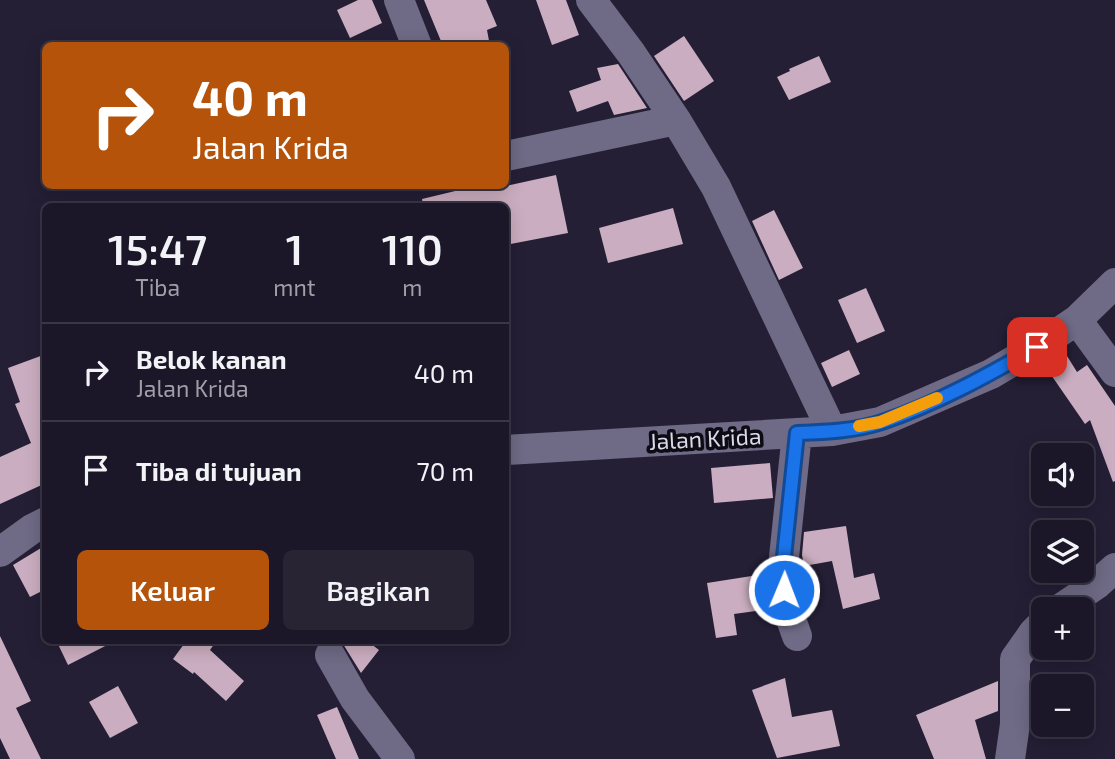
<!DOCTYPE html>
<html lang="id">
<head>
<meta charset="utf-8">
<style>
	body { margin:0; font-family:"Exo 2",sans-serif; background:#282434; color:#f1f3f6; height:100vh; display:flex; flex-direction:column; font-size:26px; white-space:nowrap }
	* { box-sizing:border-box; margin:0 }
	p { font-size:23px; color:#a09fa8 }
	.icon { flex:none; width:38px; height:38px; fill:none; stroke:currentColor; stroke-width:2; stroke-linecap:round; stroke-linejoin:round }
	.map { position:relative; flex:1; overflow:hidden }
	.sheet { position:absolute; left:42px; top:203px; width:467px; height:441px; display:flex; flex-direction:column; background:#1b1728; border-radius:10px; box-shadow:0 4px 18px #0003,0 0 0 2px #393645 }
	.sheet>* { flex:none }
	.hud { position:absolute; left:42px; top:42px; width:467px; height:147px; border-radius:10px; box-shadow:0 4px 18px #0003,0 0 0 2px #393645; background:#b45309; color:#fff; overflow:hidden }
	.controls { position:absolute; left:1031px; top:443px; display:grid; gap:14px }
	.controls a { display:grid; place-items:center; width:63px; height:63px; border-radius:10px; background:#1b1728; box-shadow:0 4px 18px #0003,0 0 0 2px #393645; font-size:35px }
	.pin { position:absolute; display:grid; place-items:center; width:60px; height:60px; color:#fff; margin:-30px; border-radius:14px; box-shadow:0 4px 10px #0006 }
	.me { position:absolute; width:77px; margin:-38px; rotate:1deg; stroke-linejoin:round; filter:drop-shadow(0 0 5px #0008) }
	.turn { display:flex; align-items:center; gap:24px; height:147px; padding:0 35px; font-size:32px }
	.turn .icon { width:91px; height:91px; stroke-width:2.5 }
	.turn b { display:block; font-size:49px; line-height:60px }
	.eta { display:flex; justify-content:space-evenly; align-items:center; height:119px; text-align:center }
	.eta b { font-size:42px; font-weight:600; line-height:49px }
	.cta { display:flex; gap:14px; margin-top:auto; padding:14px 35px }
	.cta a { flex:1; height:80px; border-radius:10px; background:#b45309; color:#fff; font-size:28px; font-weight:600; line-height:80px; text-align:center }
	.cta a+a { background:#282434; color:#f1f3f6 }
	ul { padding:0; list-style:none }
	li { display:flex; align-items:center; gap:21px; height:98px; padding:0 35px; border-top:2px solid #393645 }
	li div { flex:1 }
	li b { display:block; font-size:26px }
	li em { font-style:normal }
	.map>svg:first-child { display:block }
</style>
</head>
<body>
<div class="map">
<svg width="1115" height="759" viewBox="0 0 1115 759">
	<rect width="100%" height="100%" fill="#241f35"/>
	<path fill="#caadc0" d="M358 0H372L382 23 350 38 337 10Z
		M424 0H486L497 26 487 30 490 46H443Z
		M536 0H566L579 35 552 45Z
		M684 36 714 81 684 101 654 56Z
		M819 56 831 82 789 100 777 77 790 71 789 69Z
		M618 64 647 108 614 115 608 101 577 112 569 91 601 80 597 68Z
		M556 175 568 233 506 245V206H423L422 199 476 186H506Z
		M673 208 683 244 608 263 599 228Z
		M774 210 803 268 779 280 752 221Z
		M866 288 885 331 857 343 838 300Z
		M849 350 860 374 832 387 821 363Z
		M46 354V483L0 504V457L31 443 15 404 20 402 8 368Z
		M1067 356 1077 372 1087 365 1115 406V481L1113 482 1090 420 1085 424 1047 369Z
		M770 463 773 498 714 503 711 468Z
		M846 526 854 578 874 573 880 599 843 609 832 561 804 566 802 555 804 532Z
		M46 545V589L30 597 13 565Z
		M758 575 763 610 734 614 737 635 716 638 707 583Z
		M0 636 31 701 16 708 41 759H10L0 738Z
		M56 640H117L68 665Z
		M187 640H217L210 650 244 681 226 701 194 672 193 674 173 659Z
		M346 640H366L379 650 361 673 343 644Z
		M785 678 792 717 832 710 840 746 777 758 752 690Z
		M998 681V711L975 720 986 759H934L916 715Z
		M118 686 138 723 110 738 89 702Z
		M337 707 359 759H336L317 715Z"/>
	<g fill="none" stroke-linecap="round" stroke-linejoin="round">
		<path stroke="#6f6a85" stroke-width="30" d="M399 0 417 46
			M591 0 631 53 676 120
			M506 156 676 120 716 187 832 431
			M1077 320 1115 372
			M506 450 832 431 880 422 991 374 1037 347 1077 320 1115 283
			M0 552 32 529 46 522
			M1060 609 1097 584 1115 568
			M797 636 786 605 782 576 797 433
			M330 655 355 699 400 759
			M1010 759 1015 724V659L1034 632 1043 623"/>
	</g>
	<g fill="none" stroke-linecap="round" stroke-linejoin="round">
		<g stroke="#114b97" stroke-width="18">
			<path id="route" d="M784 590 782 576 797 433C825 432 855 431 882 422 936 404 988 375 1037 347"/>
		</g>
		<use href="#route" stroke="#1a73e8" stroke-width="12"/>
		<path stroke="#f59e0b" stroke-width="12" d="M859 426 880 422 937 398"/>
	</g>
	<g text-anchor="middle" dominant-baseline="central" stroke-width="7" stroke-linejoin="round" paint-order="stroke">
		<g font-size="23" fill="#dbd8e7" stroke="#0d0b14">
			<text transform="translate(705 438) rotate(-3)">Jalan Krida</text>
		</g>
	</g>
</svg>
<div class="controls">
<a><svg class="icon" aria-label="sound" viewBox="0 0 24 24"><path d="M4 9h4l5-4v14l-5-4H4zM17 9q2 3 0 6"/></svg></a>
<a><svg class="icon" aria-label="layers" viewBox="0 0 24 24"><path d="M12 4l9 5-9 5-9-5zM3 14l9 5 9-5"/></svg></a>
<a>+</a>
<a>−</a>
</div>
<div class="pin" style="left:1037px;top:347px;background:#d93025"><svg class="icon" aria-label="arrive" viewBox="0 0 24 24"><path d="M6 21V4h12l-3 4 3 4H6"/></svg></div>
<svg class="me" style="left:784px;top:590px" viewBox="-20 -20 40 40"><circle r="17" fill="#1a73e8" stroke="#fff" stroke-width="3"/><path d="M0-11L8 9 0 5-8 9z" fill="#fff"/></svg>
<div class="hud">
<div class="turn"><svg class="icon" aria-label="right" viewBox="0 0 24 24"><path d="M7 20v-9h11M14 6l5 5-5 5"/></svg><div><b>40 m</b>Jalan Krida</div></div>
</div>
<section class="sheet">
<div class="eta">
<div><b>15:47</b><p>Tiba</p></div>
<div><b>1</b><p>mnt</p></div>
<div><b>110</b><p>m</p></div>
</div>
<ul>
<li><svg class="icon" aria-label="right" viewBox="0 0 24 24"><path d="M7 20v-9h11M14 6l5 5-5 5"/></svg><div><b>Belok kanan</b><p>Jalan Krida</p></div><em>40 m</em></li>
<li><svg class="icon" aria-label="arrive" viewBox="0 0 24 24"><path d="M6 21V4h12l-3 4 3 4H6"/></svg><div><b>Tiba di tujuan</b></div><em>70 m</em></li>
</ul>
<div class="cta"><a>Keluar</a><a>Bagikan</a></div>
</section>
</div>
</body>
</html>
